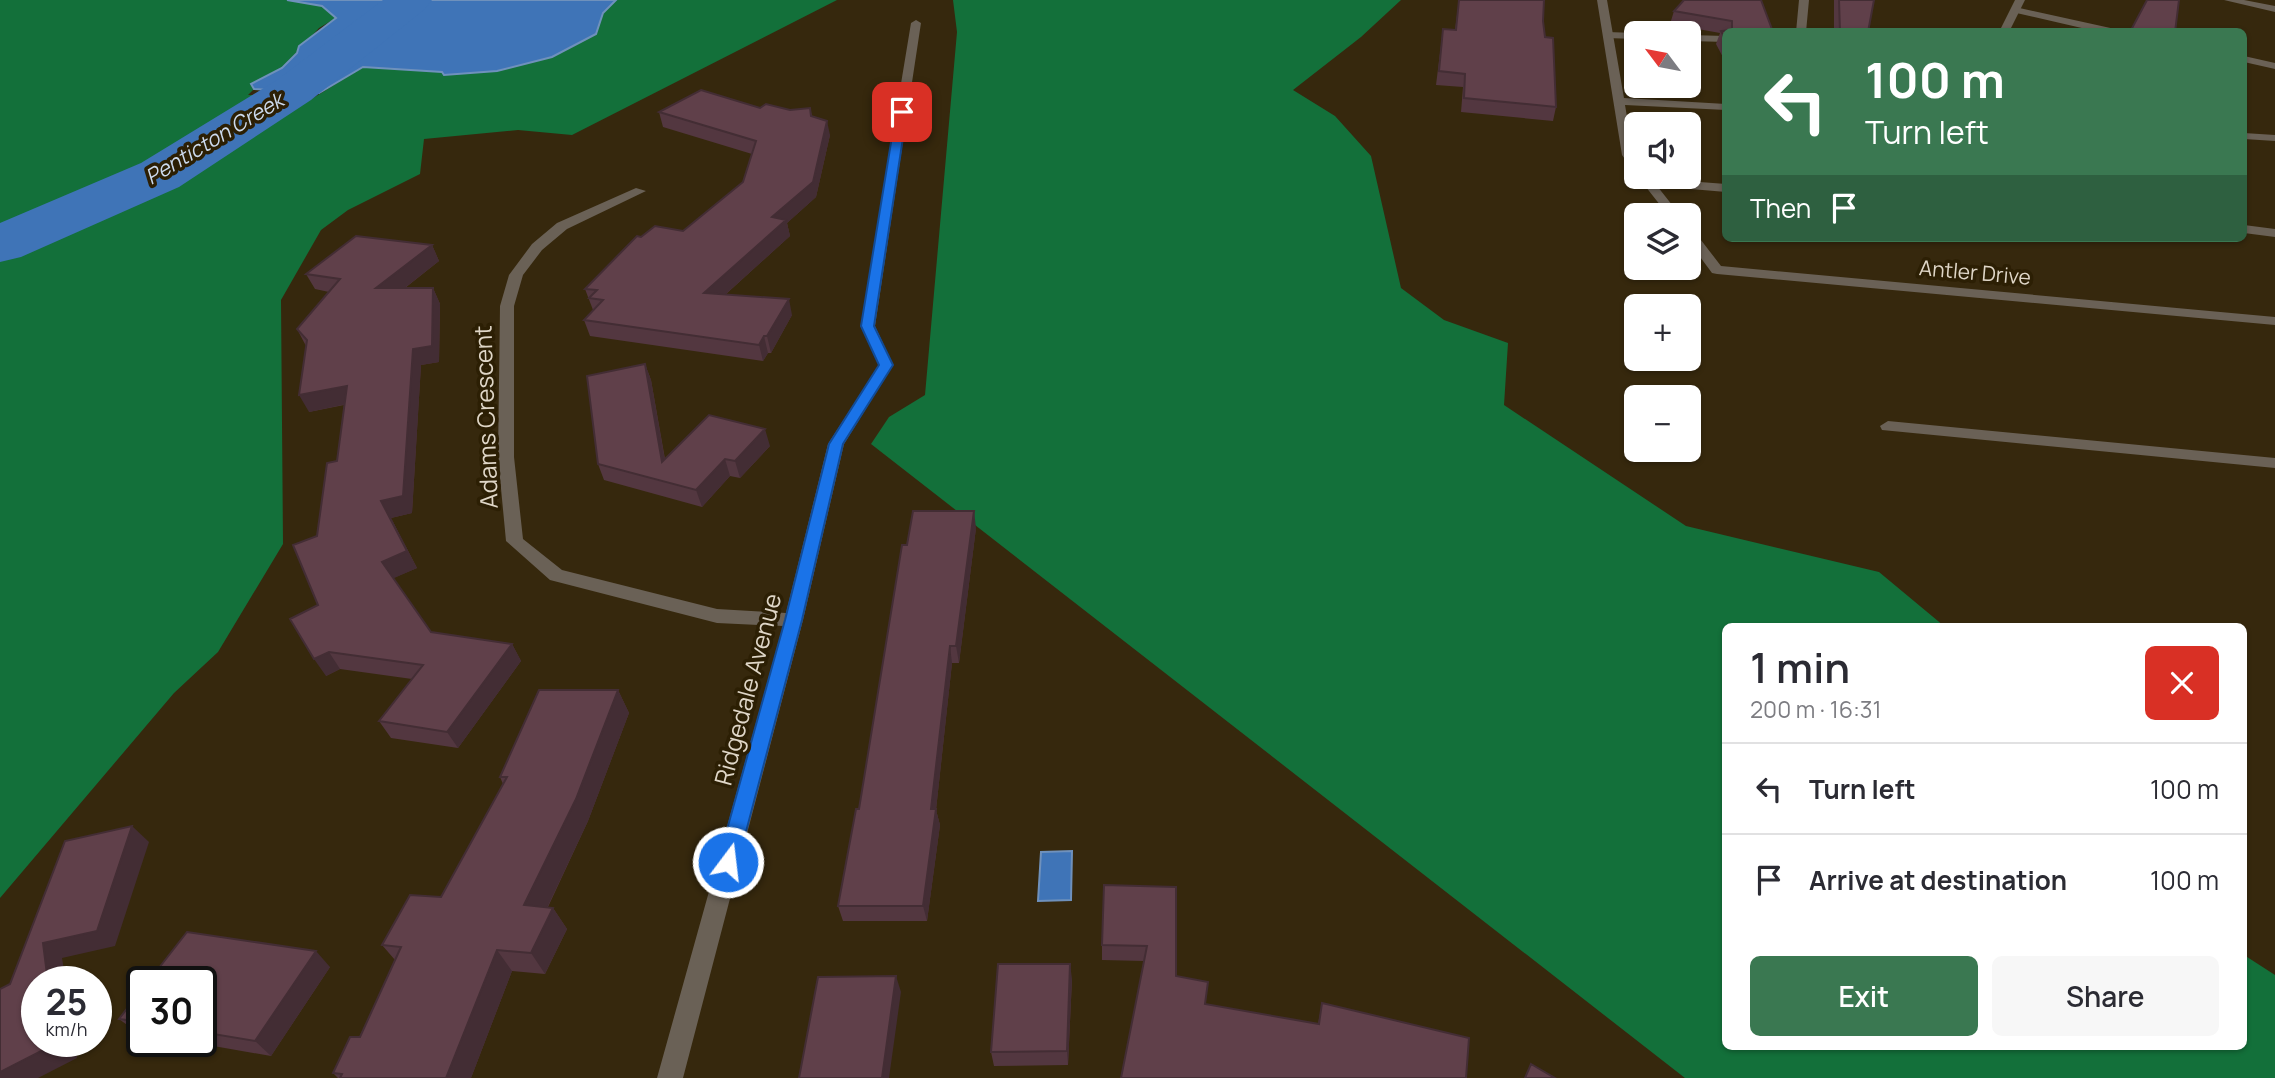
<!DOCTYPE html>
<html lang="en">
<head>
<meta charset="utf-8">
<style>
	body { margin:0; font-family:Manrope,sans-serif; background:#f7f7f7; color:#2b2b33; height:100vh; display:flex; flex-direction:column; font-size:26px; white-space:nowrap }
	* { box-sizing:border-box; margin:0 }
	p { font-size:23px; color:#7c7c81 }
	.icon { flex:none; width:38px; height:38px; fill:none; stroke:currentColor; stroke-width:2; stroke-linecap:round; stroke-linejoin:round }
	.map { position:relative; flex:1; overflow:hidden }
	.side { position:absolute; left:1722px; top:623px; width:525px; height:427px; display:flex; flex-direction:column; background:#fff; border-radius:10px; box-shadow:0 2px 5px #0004 }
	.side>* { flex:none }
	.guide { position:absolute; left:1722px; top:28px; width:525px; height:214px; border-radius:10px; box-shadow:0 2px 5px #0004; background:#3a7851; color:#fff; overflow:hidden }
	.needle { width:46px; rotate:302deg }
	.buttons { position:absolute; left:1624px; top:21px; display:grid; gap:14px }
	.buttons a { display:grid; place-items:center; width:77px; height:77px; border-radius:10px; background:#fff; box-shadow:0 2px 5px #0004; font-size:35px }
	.speed { position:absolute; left:21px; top:966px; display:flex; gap:14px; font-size:35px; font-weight:700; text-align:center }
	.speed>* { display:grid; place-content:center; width:91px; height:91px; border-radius:50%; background:#fff; box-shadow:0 2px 5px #0004; line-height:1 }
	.speed small { font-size:18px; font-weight:400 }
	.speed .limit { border:4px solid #111; border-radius:10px; background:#fff; color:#111 }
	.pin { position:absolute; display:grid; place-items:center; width:60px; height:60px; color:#fff; margin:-30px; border-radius:14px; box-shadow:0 4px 10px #0006 }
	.me { position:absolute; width:77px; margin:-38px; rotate:15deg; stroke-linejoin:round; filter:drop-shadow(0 0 5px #0008) }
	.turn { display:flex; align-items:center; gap:24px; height:147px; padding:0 28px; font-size:32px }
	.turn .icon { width:91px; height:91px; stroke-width:2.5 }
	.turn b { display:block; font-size:49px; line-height:60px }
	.then { display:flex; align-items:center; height:66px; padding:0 28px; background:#0003; gap:14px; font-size:26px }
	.round { display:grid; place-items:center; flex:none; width:74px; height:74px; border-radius:10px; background:#f7f7f7 }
	.headline { display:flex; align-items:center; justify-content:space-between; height:119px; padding:0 28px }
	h1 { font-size:42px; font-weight:600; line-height:52px }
	.primary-button { display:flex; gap:14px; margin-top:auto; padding:14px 28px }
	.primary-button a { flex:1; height:80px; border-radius:10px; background:#3a7851; color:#fff; font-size:28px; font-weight:600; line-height:80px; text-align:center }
	.primary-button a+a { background:#f7f7f7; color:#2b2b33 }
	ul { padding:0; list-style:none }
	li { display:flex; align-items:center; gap:21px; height:91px; padding:0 28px; border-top:2px solid #e1e1e2 }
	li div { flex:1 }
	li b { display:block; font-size:26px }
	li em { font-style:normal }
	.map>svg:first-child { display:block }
</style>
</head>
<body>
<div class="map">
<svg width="2275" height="1078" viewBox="0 0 2275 1078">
	<rect width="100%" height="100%" fill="#36280d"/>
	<path fill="#13703a" d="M0 0H287L322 6 336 18 319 28 282 68 252 84 254 89 248 95H286L310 100 363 67 443 72 444 75 497 71 596 34 603 13 616 0H837L572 135 518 130 424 139 420 174 348 210 321 230 281 300 283 544 218 652 174 693 0 898Z
		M953 0H1401L1361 37 1293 90 1335 116 1371 156 1401 288 1444 320 1508 343 1504 405 1686 526 1879 572 1944 626H1726V1046H2244V955L2275 975V1078H1685L871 444 889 417 925 395 957 32Z"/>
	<path fill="#3f74b7" stroke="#6f91bc" stroke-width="2" d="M287 0H616L603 13 596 34 552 57 497 71 444 75 442 72 363 67 319 93 254 89 251 84 282 68 297 53 299 46 336 18 322 6Z
		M1072 851 1071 900 1038 901 1041 852Z"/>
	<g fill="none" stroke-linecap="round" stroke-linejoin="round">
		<path fill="#3f74b7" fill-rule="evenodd" d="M383 0H432L425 9 311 100 179 187 21 257 0 262V223L141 163 277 80Z"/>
		<path fill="#6a6156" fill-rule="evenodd" d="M1799 0H1809L1806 32H1796Z
			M2015 7 2115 29 2120 32H2099L2012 12V8Z
			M916 20 921 23 875 326 893 365 886 369 879 365 861 326 911 23Z
			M1603 33 1607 32 1637 33 1636 39 1607 38 1603 37Z
			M1689 35 1726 36V42L1689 41Z
			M2244 56 2275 63V69L2244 62Z
			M1648 178 1726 184V192L1644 185V179Z
			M2244 225 2275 229V237L2244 233Z
			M1888 421 2275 458V468L1882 430 1880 426Z"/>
		<path fill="#6a6156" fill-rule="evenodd" d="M1597 0H1607L1624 98 1726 104V110L1625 105 1636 170 1632 169 1622 155Z
			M2015 0H2025L2009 32H1999Z
			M2224 0H2244L2275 6V12Z
			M2244 133 2275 135V141L2244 139Z
			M1638 177H1650L1680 215H1668Z
			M636 188 646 191 567 229 542 250 523 275 514 306V457L523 539 562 570 717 609 786 613 828 444 881 362 886 361 893 365 844 444 803 620 683 1078H657L783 626 717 623 550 580 506 541 498 457 500 306 509 275 532 244 557 223Z
			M1689 230 1694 231 1721 266 2275 317V325L1717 274 1712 273 1689 242Z"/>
	</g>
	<path fill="#533740" d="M1459 0 1543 21 1556 107 1553 121 1461 112 1463 87 1436 85 1443 29 1455 30Z
		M1684 0 1773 32H1726V63L1716 44 1720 33 1670 24 1674 11Z
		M1834 0H1874L1868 32H1834Z
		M760 108 790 110 810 108 812 116 830 135 816 197 787 223 790 236 725 295 792 315 771 353H768L763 361 590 336 584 320 593 310 585 289 641 237 683 231 743 182 752 154 663 127 659 112Z
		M432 245 439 261 405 288H433L440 304 439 362 421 365 412 513 391 518 417 568 393 578 431 632 512 644 521 661 458 748 391 738 379 721 412 679 340 669 326 676 318 605 317 536 337 461 344 405 309 412 306 346 297 329 329 292 315 289 306 274Z
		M645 364 651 380 665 459 770 446 740 478 730 476 702 507 604 480 598 464Z
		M976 528 959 663H952L936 810 940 825 927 921H843L838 906 859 809Z
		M618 690 629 713 588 821 548 907 553 908 567 929 545 974 512 971 471 1078H338L333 1073 360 1037 395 960 382 945 441 897 503 784 500 777Z
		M1104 885 1176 976 1205 1004 1318 1024 1322 1003 1466 1078H1121L1144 961 1102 960V945Z
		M330 967 271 1056 185 1041H201V982Z
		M1072 979 1068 1065 994 1066 991 1052Z
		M142 989V1034L138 1033 119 1019Z"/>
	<path fill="#432d34" d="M827 121 830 135 816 197 787 223 790 236 708 310 704 293Z
		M432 245 439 261 384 304 376 288Z
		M433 288 440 304 439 362 421 365 412 513 391 518 417 568 392 579 382 562 381 501 413 349Z
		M789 299 792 315 771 353 767 336Z
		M764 336 768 353 763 361 759 345Z
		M645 364 651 380 668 478 662 462Z
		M347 386 356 402 309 412 299 395Z
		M765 429 770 446 740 478 735 461Z
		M725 459 730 476 702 507 696 490Z
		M974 511 976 528 959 663 956 646Z
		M512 644 521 661 458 748 447 732Z
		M950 646 952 663 936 810 940 825 927 921 923 906 931 809Z
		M329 652 340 669 326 676 314 659Z
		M618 690 629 713 588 821 538 927 524 905Z
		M132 826 149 842 115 946 62 958 66 982H48L43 943Z
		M553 908 567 929 545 974 531 953Z
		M497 950 512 971 471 1078H446Z
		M316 951 330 967 271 1056 255 1041Z
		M1070 964 1072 979 1068 1065 1067 1051Z
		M896 976 901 992 889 1078H882Z
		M57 1041H75L77 1058 38 1078H0V1072Z"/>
	<path fill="#60404a" stroke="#432d34" stroke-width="2" d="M1459 0H1544L1543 21 1545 37 1553 38 1556 107 1464 98 1465 74 1439 71 1443 29 1456 30Z
		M1684 0H1761L1773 32H1726V40L1721 31 1732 30V21L1674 11Z
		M1839 0H1874L1868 32H1840Z
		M2147 0H2179L2175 32H2130Z
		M701 90 760 108 766 104 790 110 810 108 811 116 827 121 813 182 772 217 786 220 704 293 789 299 767 336H764L759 345 584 320 603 300 589 298 597 290 585 289 637 236 641 237 655 226 683 231 743 182 756 141 659 112Z
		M356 236 432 245 376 288H433L432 346 413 349 403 496 381 501 407 551 382 562 431 632 512 644 447 732 379 721 423 665 329 652 314 659 290 619 318 605 293 545 317 536 327 463 337 461 347 386 299 395 307 340 297 329 340 279 306 274Z
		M645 364 662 462 709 415 765 429 735 461 725 459 696 490 598 464 587 376Z
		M913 511H974L956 646H950L931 809H936L923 906H838L856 809H859L902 545H907Z
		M539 690H618L576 799 524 905 553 908 531 953 497 950 446 1078H340L342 1074 333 1073 350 1037H360L401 947 382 945 410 895 441 897 507 777H500Z
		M132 826 97 931 43 943 48 982H37V1041H57V1043L0 1072V989L10 984 65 841Z
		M1104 885 1176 887V976L1208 982 1205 1004 1319 1024 1322 1003 1469 1038 1466 1078H1121L1147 946 1102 945Z
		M187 932 316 951 255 1041 201 1032V982H148Z
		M998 964H1070L1067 1051 991 1052Z
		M896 976 882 1078H799L818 977Z
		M142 989V1022L119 1019Z
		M1531 1064 1555 1078H1525Z"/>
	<path fill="#1a73e8" stroke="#114b97" stroke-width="2" d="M902 109 907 112 874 326 893 365 843 444 802 620 738 862 735 869 728 871 721 869 718 862 785 620 829 444 879 365 861 326 896 112Z"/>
	<g text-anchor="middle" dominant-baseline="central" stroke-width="7" stroke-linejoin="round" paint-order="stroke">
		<g font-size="21" font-style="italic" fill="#ccdaed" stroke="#2c1f04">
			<text transform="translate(214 138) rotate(-31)">Penticton Creek</text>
		</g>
		<g font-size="21" fill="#dfd6c7" stroke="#2c1f04">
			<text transform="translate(1975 272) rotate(5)">Antler Drive</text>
		</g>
		<g font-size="24" fill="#dfd6c7" stroke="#2c1f04">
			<text transform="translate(485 417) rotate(-92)">Adams Crescent</text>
			<text transform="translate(747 689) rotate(-75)">Ridgedale Avenue</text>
		</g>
	</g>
</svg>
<div class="buttons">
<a><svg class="needle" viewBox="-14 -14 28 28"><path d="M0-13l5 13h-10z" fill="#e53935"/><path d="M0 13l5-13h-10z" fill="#7c7c81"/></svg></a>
<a><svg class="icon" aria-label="sound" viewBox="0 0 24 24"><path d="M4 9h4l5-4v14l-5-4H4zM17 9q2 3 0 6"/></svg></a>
<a><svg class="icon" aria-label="layers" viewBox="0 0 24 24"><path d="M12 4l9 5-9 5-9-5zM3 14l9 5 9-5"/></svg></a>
<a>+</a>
<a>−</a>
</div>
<div class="speed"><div>25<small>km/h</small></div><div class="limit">30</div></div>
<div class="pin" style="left:902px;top:112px;background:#d93025"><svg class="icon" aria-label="arrive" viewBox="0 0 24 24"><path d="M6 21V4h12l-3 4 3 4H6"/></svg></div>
<svg class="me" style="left:728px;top:862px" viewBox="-20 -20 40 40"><circle r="17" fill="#1a73e8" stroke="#fff" stroke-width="3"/><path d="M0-11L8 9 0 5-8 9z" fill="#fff"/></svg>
<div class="guide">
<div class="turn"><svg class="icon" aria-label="left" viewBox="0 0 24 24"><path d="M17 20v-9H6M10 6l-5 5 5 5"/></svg><div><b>100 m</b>Turn left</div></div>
<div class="then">Then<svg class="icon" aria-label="arrive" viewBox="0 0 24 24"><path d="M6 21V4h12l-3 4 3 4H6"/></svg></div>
</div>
<section class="side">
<div class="headline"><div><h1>1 min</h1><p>200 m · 16:31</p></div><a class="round" style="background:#d93025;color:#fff"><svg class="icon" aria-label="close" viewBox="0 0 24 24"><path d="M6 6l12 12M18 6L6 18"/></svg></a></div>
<ul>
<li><svg class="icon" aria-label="left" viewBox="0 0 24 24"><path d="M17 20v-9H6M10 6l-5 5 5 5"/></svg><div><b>Turn left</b></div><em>100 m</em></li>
<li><svg class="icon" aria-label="arrive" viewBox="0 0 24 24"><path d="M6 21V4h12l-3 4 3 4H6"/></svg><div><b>Arrive at destination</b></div><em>100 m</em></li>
</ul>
<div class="primary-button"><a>Exit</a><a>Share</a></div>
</section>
</div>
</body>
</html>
